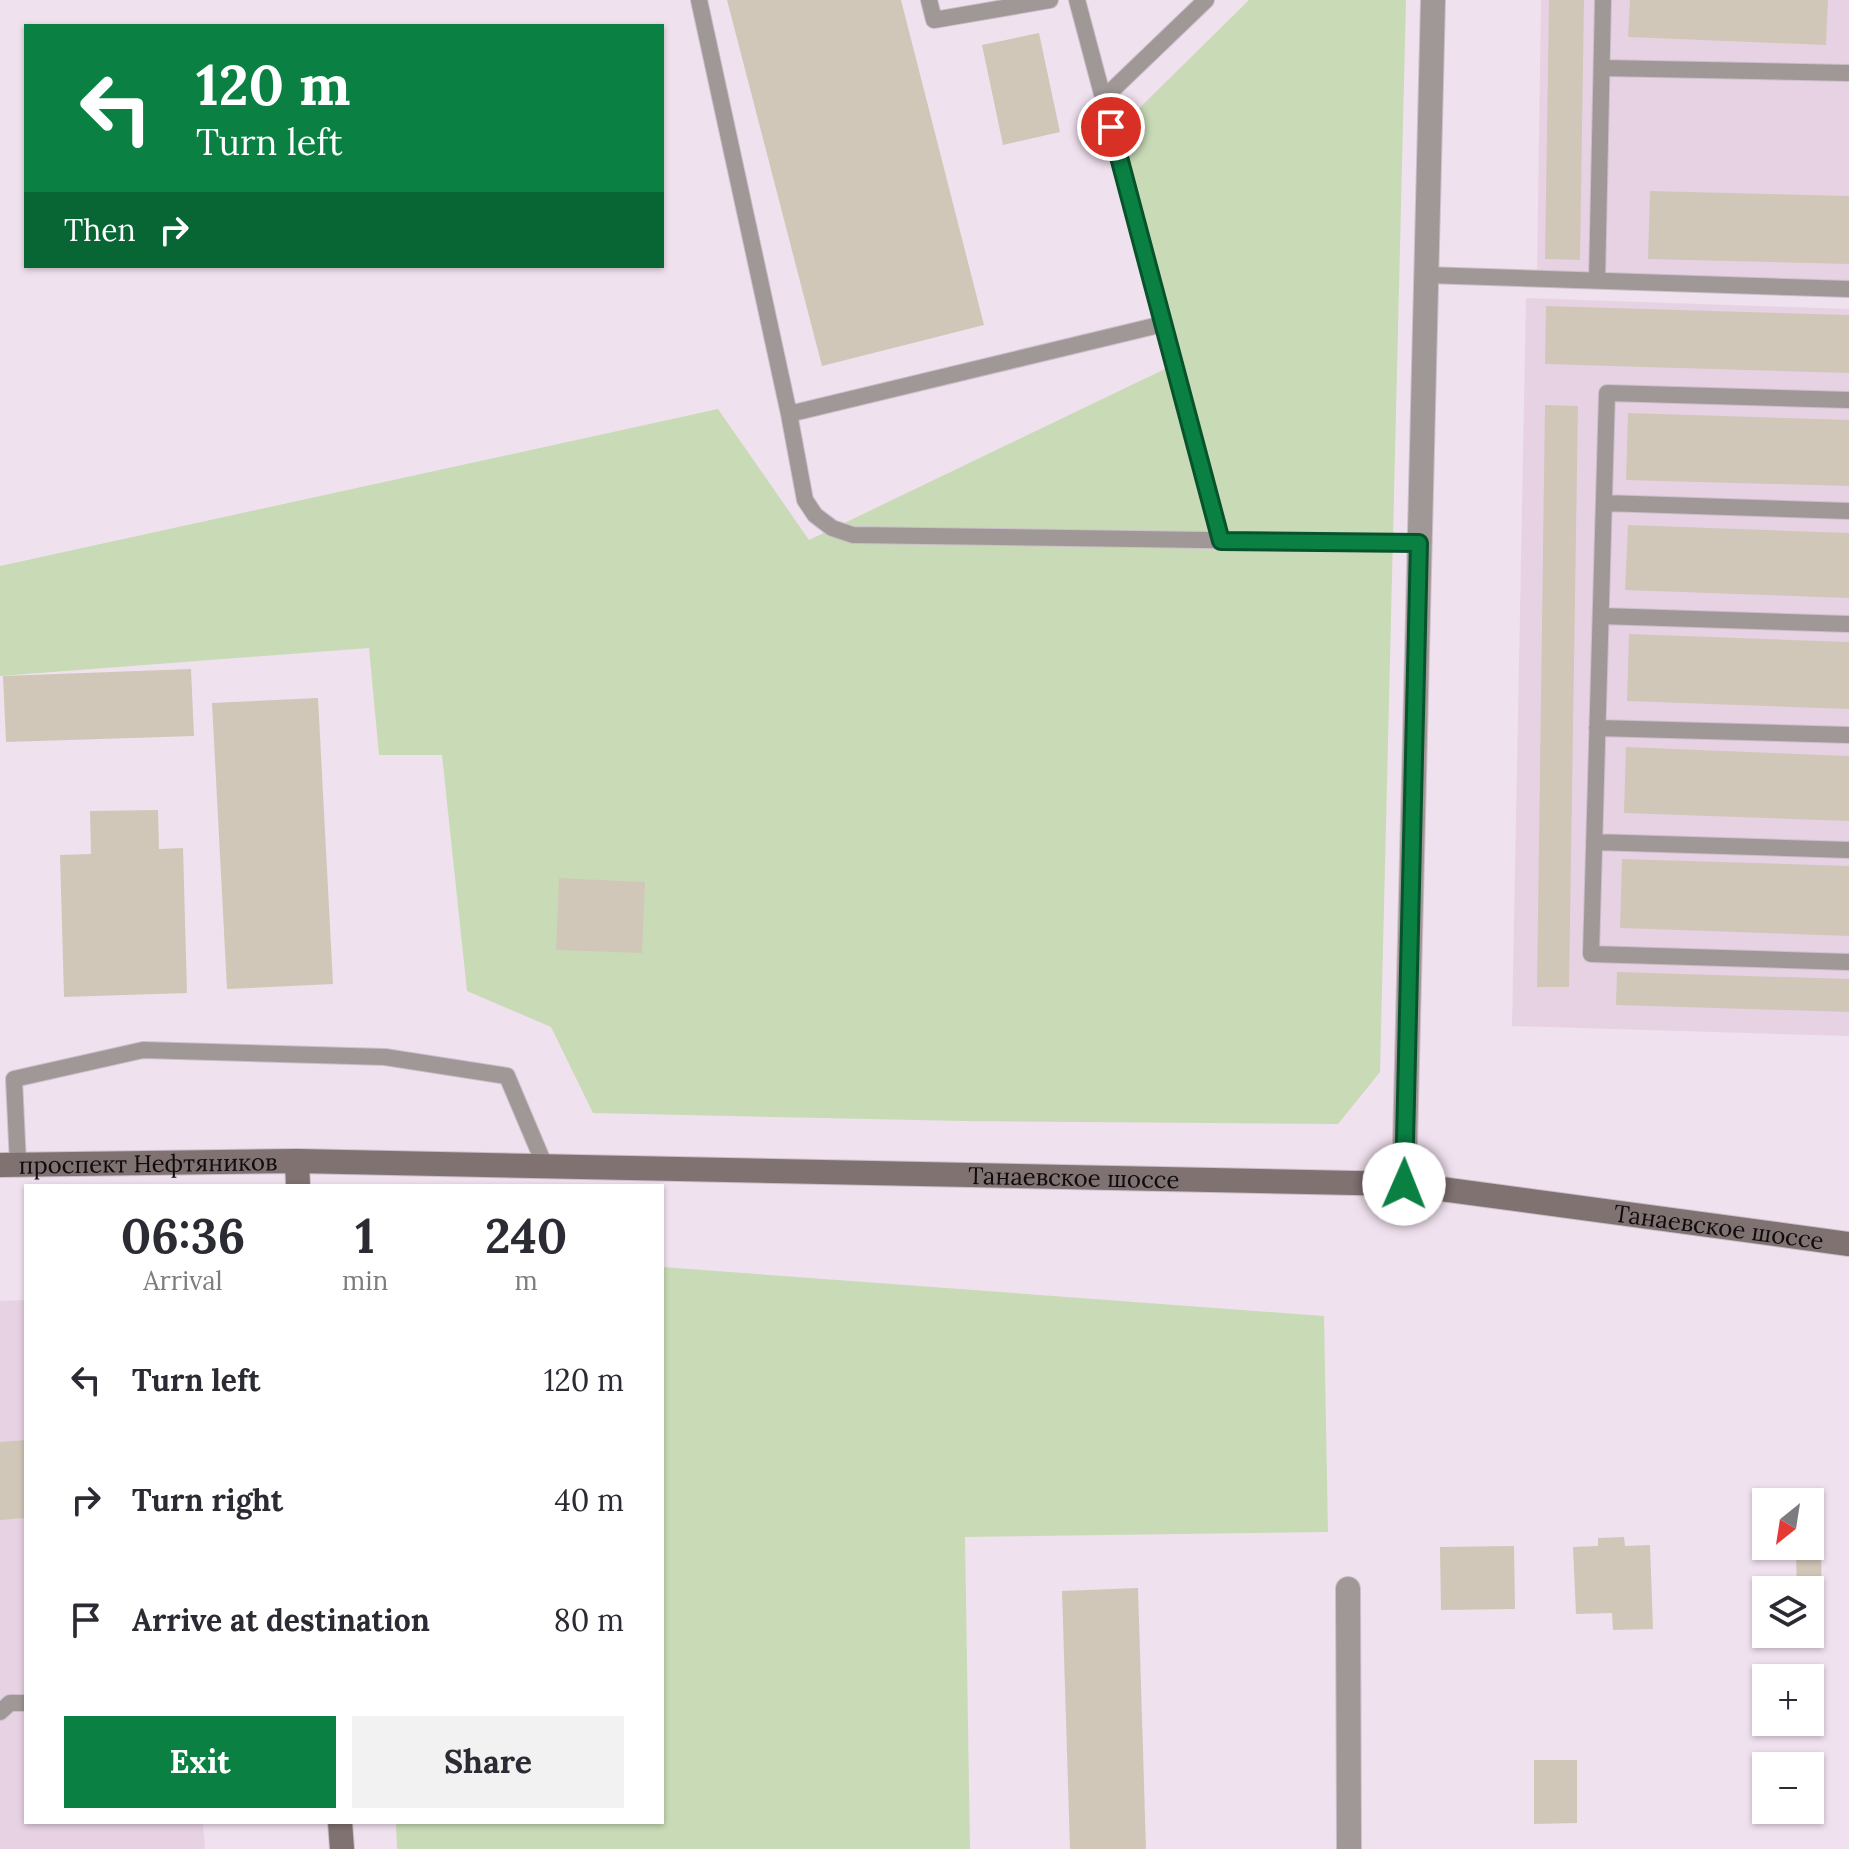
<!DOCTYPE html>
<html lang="en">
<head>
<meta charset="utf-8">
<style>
	body { margin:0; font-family:Lora,serif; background:#f2f2f3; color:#2b2b33; height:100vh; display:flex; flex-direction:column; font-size:30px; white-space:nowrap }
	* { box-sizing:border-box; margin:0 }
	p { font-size:26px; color:#7c7c81 }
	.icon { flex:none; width:44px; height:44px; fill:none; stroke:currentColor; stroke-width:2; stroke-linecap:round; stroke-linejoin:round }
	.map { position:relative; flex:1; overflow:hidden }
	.sheet { position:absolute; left:24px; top:1184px; width:640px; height:640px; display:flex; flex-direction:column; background:#fff; border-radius:0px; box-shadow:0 2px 6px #0004 }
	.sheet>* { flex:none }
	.guide { position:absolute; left:24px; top:24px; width:640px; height:244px; border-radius:0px; box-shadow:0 2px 6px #0004; background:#0b8043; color:#fff; overflow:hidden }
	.needle { width:52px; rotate:210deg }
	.controls { position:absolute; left:1752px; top:1488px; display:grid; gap:16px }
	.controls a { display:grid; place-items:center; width:72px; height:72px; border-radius:0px; background:#fff; box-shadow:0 2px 6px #0004; font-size:40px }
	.pin { position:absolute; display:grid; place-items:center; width:68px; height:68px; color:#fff; margin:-34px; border:4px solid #fff; border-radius:50%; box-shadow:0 2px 8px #0007 }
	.me { position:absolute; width:88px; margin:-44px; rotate:1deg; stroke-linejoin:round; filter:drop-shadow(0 0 6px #0008) }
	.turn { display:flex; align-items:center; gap:28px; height:168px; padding:0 40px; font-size:36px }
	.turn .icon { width:104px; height:104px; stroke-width:2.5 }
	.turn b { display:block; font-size:56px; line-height:68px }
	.then { display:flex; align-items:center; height:76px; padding:0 40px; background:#0003; gap:16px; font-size:30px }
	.eta { display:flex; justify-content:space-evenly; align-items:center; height:136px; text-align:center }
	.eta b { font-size:48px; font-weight:700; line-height:56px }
	.cta { display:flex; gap:16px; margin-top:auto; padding:16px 40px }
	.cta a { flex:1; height:92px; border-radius:0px; background:#0b8043; color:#fff; font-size:32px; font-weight:700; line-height:92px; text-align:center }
	.cta a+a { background:#f2f2f3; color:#2b2b33 }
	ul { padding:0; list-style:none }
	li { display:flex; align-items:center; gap:24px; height:120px; padding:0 40px }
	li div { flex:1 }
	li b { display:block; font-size:30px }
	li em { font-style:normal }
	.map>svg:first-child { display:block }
</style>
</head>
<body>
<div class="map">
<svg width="1849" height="1849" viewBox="0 0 1849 1849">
	<rect width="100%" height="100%" fill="#f0e1ee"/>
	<path fill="#e7d2e4" d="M1541 0H1849V280L1537 274Z
		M1526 298 1849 309V1036L1512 1026Z
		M26 1300V1822H203L205 1849H0V1301Z"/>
	<path fill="#c8dbb6" d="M1249 0H1406L1380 1072 1338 1124 963 1121 593 1113 551 1027 467 991 442 755H379L369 648 0 676V566L718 409 809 540 1167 368 1108 139Z
		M662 1267 1324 1316 1328 1532 965 1537 970 1849H397L396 1822H662Z"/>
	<path fill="#d1c7b8" d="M727 0H901L984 325 822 366Z
		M1549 0H1584L1580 260 1545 259Z
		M1630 0H1828L1826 45 1628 37Z
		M1039 33 1060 132 1003 145 982 45Z
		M1650 191 1849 196V264L1648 259Z
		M1546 306 1849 315V373L1545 364Z
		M1545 405 1578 406 1569 987H1537Z
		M1628 413 1849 420V486L1626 480Z
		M1628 525 1849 533V598L1625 590Z
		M1629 634 1849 642V709L1627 701Z
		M191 669 194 736 6 742 3 676Z
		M318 698 333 984 227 989 212 703Z
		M1626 747 1849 756V821L1624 813Z
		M158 810 159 849 183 848 187 993 64 997 60 855 91 854 90 811Z
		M1622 859 1849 866V936L1620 928Z
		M559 878 645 882 642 953 556 950Z
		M1617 972 1849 979V1012L1616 1005Z
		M26 1440V1518L0 1520V1442Z
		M1624 1537 1625 1546 1650 1545 1653 1629 1613 1630 1612 1613 1576 1614 1573 1547 1598 1546V1538Z
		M1514 1546 1515 1609 1441 1610 1440 1547Z
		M1821 1554 1822 1605 1810 1606V1590H1797L1796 1555Z
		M1138 1588 1146 1849H1070L1062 1591Z
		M1534 1760H1577V1823L1534 1824Z"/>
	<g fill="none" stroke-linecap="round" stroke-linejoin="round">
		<g stroke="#ccbfca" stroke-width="18">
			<path id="lane" d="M699 0 789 414 805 500 815 515 832 528 853 535 1419 543
				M929 0 934 20 1050 0
				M1077 0 1221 541
				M1602 68 1849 73
				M1104 98 1206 0
				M1426 275 1849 289
				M1597 280 1603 0
				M1849 400 1607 393 1591 954 1849 962
				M789 414 1163 324
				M1604 503 1849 511
				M1601 616 1849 624
				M1597 728 1849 735
				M1594 842 1849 850
				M18 1164 14 1079 143 1050 385 1057 507 1076 545 1166
				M0 1712 10 1703H26"/>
		</g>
		<g stroke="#ccbfca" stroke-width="26">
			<path id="street" d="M1404 1184 1433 0
				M1348 1589 1349 1849"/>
		</g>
		<g stroke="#ccbfca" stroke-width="26">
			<g id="secondary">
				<path d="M297 1161 298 1186"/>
				<path id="s1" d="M0 1165 297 1161 1404 1184 1849 1244"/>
				<path d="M340 1822 342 1849"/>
			</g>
		</g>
		<use href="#lane" stroke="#a09897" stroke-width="16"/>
		<use href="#street" stroke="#a09897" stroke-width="24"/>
		<use href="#secondary" stroke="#7f7271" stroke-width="24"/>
	</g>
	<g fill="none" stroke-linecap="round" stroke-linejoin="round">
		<g stroke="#07532c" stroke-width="20">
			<path id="route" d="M1111 127 1221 541 1419 543 1404 1184"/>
		</g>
		<use href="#route" stroke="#0b8043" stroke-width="14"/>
	</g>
	<g text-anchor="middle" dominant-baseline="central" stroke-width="6" stroke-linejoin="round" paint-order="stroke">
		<g font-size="24" fill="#0f0b0f" stroke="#f0e1ee">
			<text stroke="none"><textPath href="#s1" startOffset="148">проспект Нефтяников</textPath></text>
			<text stroke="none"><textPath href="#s1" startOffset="1074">Танаевское шоссе</textPath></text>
			<text stroke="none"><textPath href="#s1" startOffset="1722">Танаевское шоссе</textPath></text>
		</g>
	</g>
</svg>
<div class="controls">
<a><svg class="needle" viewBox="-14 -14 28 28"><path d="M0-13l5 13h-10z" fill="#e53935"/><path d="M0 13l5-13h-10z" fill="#7c7c81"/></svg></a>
<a><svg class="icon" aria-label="layers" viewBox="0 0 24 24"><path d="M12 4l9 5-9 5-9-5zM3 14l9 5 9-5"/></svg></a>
<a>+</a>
<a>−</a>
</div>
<div class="pin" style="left:1111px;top:127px;background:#d93025"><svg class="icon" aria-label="arrive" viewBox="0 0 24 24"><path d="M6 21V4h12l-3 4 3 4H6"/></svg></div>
<svg class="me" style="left:1404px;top:1184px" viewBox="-20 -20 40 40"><circle r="19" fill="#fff"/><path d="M0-13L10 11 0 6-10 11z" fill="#0b8043"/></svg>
<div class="guide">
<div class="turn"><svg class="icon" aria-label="left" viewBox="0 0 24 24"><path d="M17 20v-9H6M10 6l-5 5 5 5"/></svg><div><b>120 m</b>Turn left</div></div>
<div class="then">Then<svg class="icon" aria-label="right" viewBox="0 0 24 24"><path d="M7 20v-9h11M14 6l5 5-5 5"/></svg></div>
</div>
<section class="sheet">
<div class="eta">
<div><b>06:36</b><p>Arrival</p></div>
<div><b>1</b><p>min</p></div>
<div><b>240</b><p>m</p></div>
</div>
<ul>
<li><svg class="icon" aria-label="left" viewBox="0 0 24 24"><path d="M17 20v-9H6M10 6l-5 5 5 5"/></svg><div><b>Turn left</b></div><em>120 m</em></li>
<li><svg class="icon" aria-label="right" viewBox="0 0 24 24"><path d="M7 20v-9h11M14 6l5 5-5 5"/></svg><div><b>Turn right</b></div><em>40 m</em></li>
<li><svg class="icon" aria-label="arrive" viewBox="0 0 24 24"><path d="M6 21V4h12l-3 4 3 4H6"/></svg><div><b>Arrive at destination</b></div><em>80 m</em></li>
</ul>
<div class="cta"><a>Exit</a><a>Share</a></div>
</section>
</div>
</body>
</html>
